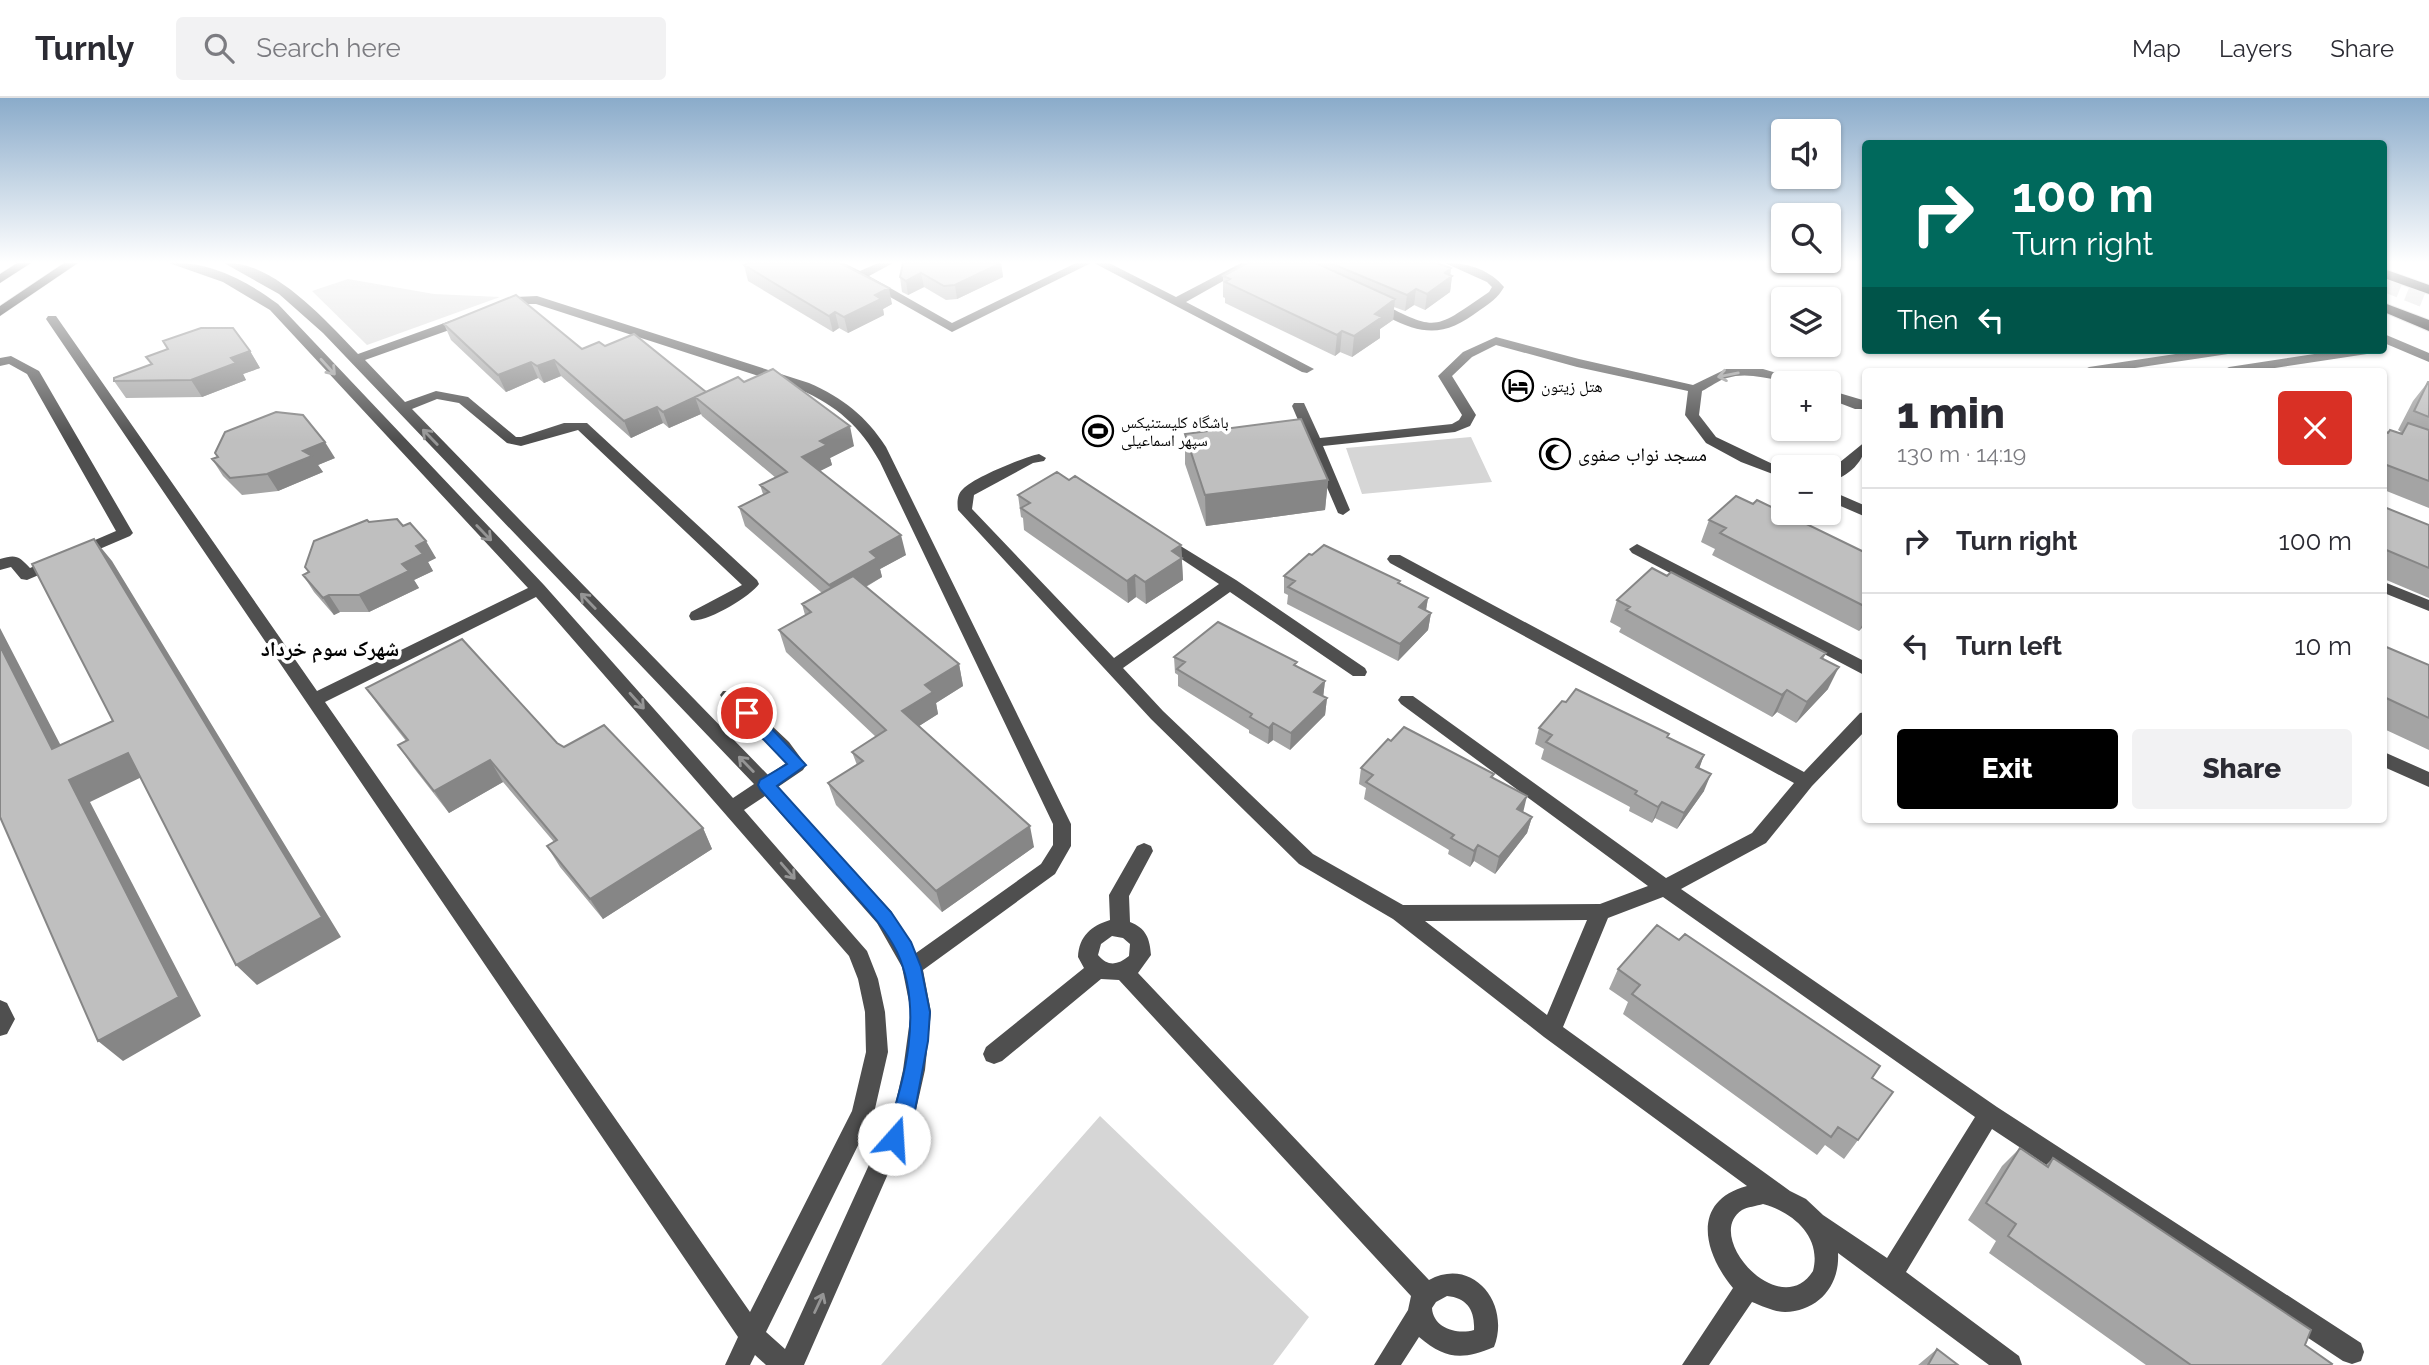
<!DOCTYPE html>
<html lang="en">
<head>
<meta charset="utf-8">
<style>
	body { margin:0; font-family:Raleway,"Noto Naskh Arabic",sans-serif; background:#f2f2f3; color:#2b2b33; height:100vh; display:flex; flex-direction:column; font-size:26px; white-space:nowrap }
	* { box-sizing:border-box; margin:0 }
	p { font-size:23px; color:#7c7c81 }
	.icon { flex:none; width:38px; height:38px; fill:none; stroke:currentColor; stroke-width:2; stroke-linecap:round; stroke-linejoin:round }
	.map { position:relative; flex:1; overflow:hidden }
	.details { position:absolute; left:1862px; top:270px; width:525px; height:455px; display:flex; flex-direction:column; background:#fff; border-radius:7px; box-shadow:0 2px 5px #0004 }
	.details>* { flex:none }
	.banner { position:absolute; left:1862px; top:42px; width:525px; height:214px; border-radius:7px; box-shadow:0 2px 5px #0004; background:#00695c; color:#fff; overflow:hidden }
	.tools { position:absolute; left:1771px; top:21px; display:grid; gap:14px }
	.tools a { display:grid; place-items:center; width:70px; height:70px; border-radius:7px; background:#fff; box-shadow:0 2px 5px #0004; font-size:35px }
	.pin { position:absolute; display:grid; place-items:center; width:60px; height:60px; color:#fff; margin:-30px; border:4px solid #fff; border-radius:50%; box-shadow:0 2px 7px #0007 }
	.me { position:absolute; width:77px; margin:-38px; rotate:19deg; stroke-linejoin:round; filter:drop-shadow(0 0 5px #0008) }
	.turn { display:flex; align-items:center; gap:24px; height:147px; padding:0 35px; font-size:32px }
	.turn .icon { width:91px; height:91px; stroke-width:2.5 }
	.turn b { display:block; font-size:49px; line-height:60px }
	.then { display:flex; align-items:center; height:66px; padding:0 35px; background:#0003; gap:14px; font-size:26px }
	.round { display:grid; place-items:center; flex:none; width:74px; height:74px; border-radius:7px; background:#f2f2f3 }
	.summary { display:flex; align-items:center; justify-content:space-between; height:119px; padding:0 35px }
	h1 { font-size:42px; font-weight:800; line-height:52px }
	.cta { display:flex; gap:14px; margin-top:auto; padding:14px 35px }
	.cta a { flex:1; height:80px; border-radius:7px; background:#000; color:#fff; font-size:28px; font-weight:800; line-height:80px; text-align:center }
	.cta a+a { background:#f2f2f3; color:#2b2b33 }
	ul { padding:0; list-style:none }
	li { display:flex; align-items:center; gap:21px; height:105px; padding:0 35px; border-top:2px solid #e1e1e2 }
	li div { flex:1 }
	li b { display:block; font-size:26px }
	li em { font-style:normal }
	header { display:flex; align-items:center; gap:42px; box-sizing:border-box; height:98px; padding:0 35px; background:#fff; border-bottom:2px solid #e1e1e2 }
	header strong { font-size:33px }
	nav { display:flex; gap:38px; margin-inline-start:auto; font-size:24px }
	.search { width:490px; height:63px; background:#f2f2f3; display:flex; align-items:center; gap:18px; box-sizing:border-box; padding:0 24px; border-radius:7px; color:#7c7c81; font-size:26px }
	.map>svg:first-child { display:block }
</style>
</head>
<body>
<header>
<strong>Turnly</strong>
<div class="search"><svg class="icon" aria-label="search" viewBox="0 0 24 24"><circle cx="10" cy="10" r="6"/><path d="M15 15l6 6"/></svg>Search here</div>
<nav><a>Map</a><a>Layers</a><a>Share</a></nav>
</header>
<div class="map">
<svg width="2429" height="1267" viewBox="0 0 2429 1267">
	<rect width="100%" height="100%" fill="#fff"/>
	<path fill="#d6d6d6" d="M348 181 434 196 500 199 367 247 312 193Z
		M1471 339 1492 384 1362 396 1346 350Z
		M1100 1018 1309 1219 1273 1267H881Z"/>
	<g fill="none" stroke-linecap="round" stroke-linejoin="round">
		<path stroke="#d9d9d9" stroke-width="17" stroke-dasharray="17 8" stroke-linecap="butt" d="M2384 185 2429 203"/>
		<g stroke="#dbdbdb" stroke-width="1">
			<path id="major" d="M17 165H31L0 185V176Z
				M64 165H78L0 218V208Z"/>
		</g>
		<g stroke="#dbdbdb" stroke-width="2">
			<path id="highway" d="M2384 171 2429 187V196L2384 180Z
				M2384 205 2429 222V233L2384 214Z"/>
		</g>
		<path fill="#4f4f4f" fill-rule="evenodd" d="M169 165C209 163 247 183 278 206L544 487 733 700 754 686 323 235 279 196 224 165C273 162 326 223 358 256L461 219H469V225L365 262 405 304 436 293 468 299 516 339H521L564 325H587L757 482 759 486C751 498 705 526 691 522L689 518 691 514 742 487 578 332 521 348 507 345 459 305 437 301 412 311 768 677 786 665 723 601 720 597 723 593H735L789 644 806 667 803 672 778 689 891 813 916 855 1041 766 1053 747V726L880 364C860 328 837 308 799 291L536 206H521L501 213 495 209 515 199 537 198 809 285C843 300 866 318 886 349L1071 726V748L1055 776 923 872 931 914 925 972 916 1012 804 1267H766L755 1257 750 1267H725L738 1239 46 221 48 218H56L317 593 528 490 270 212 223 184ZM536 499 849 858 858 881 865 914 866 954 852 1013 750 1214 325 604ZM765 698 877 825 902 869 911 914 903 972 894 1012 785 1251 766 1234 874 1015 888 954 885 914 878 881 867 853 744 712Z
			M830 165H844L860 173 878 165H893L869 178 952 225 1076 165H1091L952 234Z
			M1094 165H1109L1176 199 1241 165H1255L1186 204 1314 271 1307 275 1302 274Z
			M1445 165C1466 164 1491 172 1504 189 1498 200 1490 205 1480 212 1447 237 1426 239 1388 219 1380 215 1371 211 1365 205L1371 201 1375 202C1438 234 1432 233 1489 194L1492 189 1487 184Z
			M2384 236 2429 255V264L2384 245Z
			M1496 239 1579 261 1693 287 1726 271H1763L1800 282 1802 285C1778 285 1751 272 1727 280 1719 282 1710 289 1702 293L1699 317 1716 339 1783 371V380L1741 364 1706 345 1685 317 1688 293 1577 269 1496 247 1472 259 1452 278 1476 317 1470 328 1455 334 1323 348 1350 412 1343 417 1338 415 1292 308 1294 305H1304L1320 340 1452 326 1459 322 1462 317 1438 278 1463 254Z
			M2202 252H2235L2228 256 2115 273H2082L2089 269Z
			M2341 252H2374L2367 256 2255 273H2222L2229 269Z
			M11 258 39 273 133 435 130 438 27 482 21 481 11 469 0 472V461C16 456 19 458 30 470L116 433 27 276 9 266 0 268V260Z
			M1829 292 1866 303V311H1855L1829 301Z
			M1866 343C1866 363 1848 379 1829 384V373Z
			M1039 356 1046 360 1044 363 1033 365 974 397 972 411 1114 560 1219 486 1156 444 1153 441 1156 438 1161 436 1236 482 1365 570 1367 574 1365 578H1353L1230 494 1123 570 1163 613 1313 756 1403 807 1600 806 1648 788 1401 606 1398 602 1401 598H1413L1666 780 1752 735 1794 685 1390 465 1387 461 1390 457H1400L1804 674 1860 615 1866 614V632L1812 688 1766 745 1681 791 1997 1009 2361 1245 2364 1254 2361 1263 2352 1266 2343 1263 1992 1031 1906 1174 2019 1258 2022 1267H1989L1838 1155C1840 1188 1818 1213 1785 1214 1775 1214 1762 1208 1752 1204L1709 1267H1682L1733 1190C1703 1154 1691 1103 1747 1088L1544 939 1393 821 1299 766 1151 621 958 412C957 405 957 396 963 391 973 380 1024 359 1039 356ZM1663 799 1975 1019 1887 1160 1823 1117 1806 1101 1790 1093 1563 929 1608 820ZM1587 822 1547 917 1425 823ZM1763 1106C1793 1114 1822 1139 1813 1173 1780 1225 1702 1138 1742 1112 1747 1109 1757 1108 1763 1106Z
			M1829 392 1866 408V419L1829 403Z
			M1637 446 1866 564V578L1632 455 1629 451Z
			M2384 484 2429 502V513L2384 495Z
			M2384 654 2429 674V689L2384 669Z
			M1144 745 1151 748 1153 753 1129 798 1130 824C1146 830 1150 841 1151 857L1138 875 1429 1182C1473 1158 1511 1206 1494 1249 1463 1262 1446 1262 1419 1239L1401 1267H1374L1408 1212 1411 1198 1119 882 1101 881 1002 963 994 966 986 963 983 956 986 949 1084 870 1078 859C1079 838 1091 828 1110 822L1109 797 1137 748ZM1112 838 1123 840 1130 846 1129 858C1118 867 1108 869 1098 857L1101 846ZM1447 1198C1467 1200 1475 1212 1474 1232 1457 1237 1433 1230 1432 1210L1436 1204Z
			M0 902 7 905 15 921 7 936 0 938Z"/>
		<use href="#major" fill="#000" fill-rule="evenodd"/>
		<use href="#highway" fill="#000" fill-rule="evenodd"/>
	</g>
	<path fill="#a4a4a4" d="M745 165H840L892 206 883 211 884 217 848 235 839 230 833 234 748 183 744 167 746 166Z
		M903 165H1001L1003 179 957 201 946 202 924 189 908 197 902 194 900 179Z
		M1247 165H1437L1451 170 1450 177 1452 178 1450 194 1425 212 1414 207 1405 213 1394 209 1393 222 1380 231V240L1352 259 1340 254 1335 258 1225 205V200L1223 199V178Z
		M444 226 582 251 605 248 706 294 744 284 854 348 830 360 832 367 820 373 906 457 880 471 882 479 866 489 959 566 963 588 936 605 938 616 919 628 1034 749 942 814 836 707 828 685 857 667 852 654 876 639 786 554 779 532 805 517 802 506 822 495 745 428 739 409 763 396 760 387 776 380 702 318 701 316 669 330 663 325 631 340 561 278 544 285 538 280 506 294 451 242Z
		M250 253 260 270 243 276 246 282 202 299 126 300 114 283 151 266 146 259Z
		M2428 284H2429V410L2384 392V333L2388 335H2399L2401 334 2398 332 2413 303Z
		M1185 336 1328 382 1325 412 1206 428 1185 366Z
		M218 359 335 360 318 367 323 374 278 393 242 397 223 378 212 361Z
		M1069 382 1181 447 1183 482 1146 506 1136 499 1128 505 1024 432 1023 420 1021 419 1018 397Z
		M1753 406 1866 455V529L1864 528 1859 533 1712 457 1715 451 1701 444 1709 422Z
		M2384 409 2429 427V500L2384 481Z
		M369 424 403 428 436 460 428 464 433 473 414 482 419 490 369 514H340L334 517 314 494 303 477 308 474 305 469Z
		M1284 478 1399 486 1428 500 1426 513 1431 515 1428 532 1398 563 1287 506 1288 497 1284 495Z
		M1667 478 1826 555 1823 561 1828 591 1796 625 1777 614 1772 619 1619 534 1621 530 1610 524 1617 502Z
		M2384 548 2429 567V652L2384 631Z
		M1174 559 1296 568 1325 583 1323 599 1327 600 1325 617 1290 652 1273 642 1268 646 1249 635V632L1178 588V577L1175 575Z
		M366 590 557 645 703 730 712 751 603 821 560 769 547 748 554 744 503 684 449 715 413 669 398 647 406 643 381 611Z
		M1539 630 1668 639 1704 657 1699 670 1704 693 1677 731 1655 720 1652 725 1629 713 1630 709 1541 661 1544 651 1535 646Z
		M1391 643 1494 676 1493 679 1523 714 1532 719 1527 735 1495 776 1474 763 1470 769 1448 756 1449 752 1364 701 1366 690 1359 686 1361 670Z
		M1618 871 1872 980 1858 1042 1844 1061 1825 1047 1817 1057 1623 916 1628 904 1609 891Z
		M2020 1050 2046 1067 2053 1060 2331 1267H2146L1989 1155 1996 1143 1968 1122 2002 1068Z
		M1937 1251 1958 1267H1918Z"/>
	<path fill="#868686" d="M1001 165 1003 179 957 201 955 187Z
		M1451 170 1450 180 1452 178 1450 194 1425 212 1427 196 1445 175Z
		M921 175 924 189 908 197 906 183Z
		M889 190 892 206 883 211 884 217 848 235 844 219 875 197Z
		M1416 191 1414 207 1405 213 1407 197Z
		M1395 201 1393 222 1380 231V240L1352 259 1354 238 1375 216Z
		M835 214 839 230 833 234 829 218Z
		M1342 233 1340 254 1335 258 1337 237Z
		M250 253 260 270 243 276 246 282 202 299 191 282 231 260Z
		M554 262 561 278 544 285 537 268Z
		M531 264 538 280 506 294 498 277Z
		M695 299 701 316 669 330 663 314Z
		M657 309 663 325 631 340 624 323Z
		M850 328 854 348 830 360 832 367 808 379 802 359 820 343Z
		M325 344 335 360 318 367 323 374 278 393 267 376 303 353Z
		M1328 382 1325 412 1206 428 1205 397Z
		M901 437 906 457 880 471 882 479 835 506 829 487 870 454Z
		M94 441 112 463 341 839 257 887 236 867Z
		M426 443 436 460 428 464 433 473 414 482 419 490 369 514 359 497 402 466 416 448Z
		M1181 447 1183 482 1146 506 1145 484 1172 453Z
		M1135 477 1136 499 1128 505 1127 483Z
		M329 497 340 514 334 517 323 500Z
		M1428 500 1425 517 1419 509Z
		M1431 515 1428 532 1398 563 1400 546Z
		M1866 520V524L1859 533Z
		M0 530 74 673 52 651 0 548Z
		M959 566 963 588 936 605 938 616 908 635 902 613 925 587Z
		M1839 569 1828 591 1796 625 1807 604Z
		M1325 583 1323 600 1314 594Z
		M1787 592 1777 614 1772 619 1782 597Z
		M1327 600 1325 617 1290 652 1291 635Z
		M1273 625V642L1268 646 1269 630Z
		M128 655 148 676 90 704 201 918 123 963 98 943 69 682Z
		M1704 657 1698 674 1696 669Z
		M490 662 503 684 449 715 434 693Z
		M1711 676 1704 693 1677 731 1684 715Z
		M1527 698 1523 715 1517 711Z
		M1662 704 1655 720 1652 725 1658 709Z
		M1532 719 1527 735 1495 776 1499 759Z
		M1030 728 1034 749 942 814 936 793Z
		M703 730 712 751 603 821 590 801Z
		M1478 747 1474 763 1470 769 1474 753Z"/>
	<path fill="#bfbfbf" stroke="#868686" stroke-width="2" d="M749 165H840L889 190 875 197 881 201 844 219 835 214 829 218 744 167Z
		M903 165H1001L955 187 944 188 921 175 906 183 900 179Z
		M1247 165H1316L1395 201 1375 216 1382 219 1354 238 1342 233 1337 237 1225 184 1230 181 1223 178Z
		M1330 165H1437L1451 170 1445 175 1452 178 1427 196 1416 191 1407 197Z
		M516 197 582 251 599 244 605 248 634 236 706 294 663 314 657 309 624 323 554 262 537 268 531 264 498 277 444 226Z
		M201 230H233L250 253 231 260 236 265 191 282 114 283V280L152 266 146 259 168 251 163 243Z
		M773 271 850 328 820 343 827 347 802 359 901 437 870 454 877 460 829 487 739 409 769 394 760 387 787 374 695 299 738 279 744 284Z
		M2428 284H2429V319L2414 313Z
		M276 314 303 317 325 344 303 353 312 358 267 376 230 380 212 361 218 359 215 355 225 334Z
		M1301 321 1328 382 1205 397 1185 336Z
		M2408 325 2429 332V383L2384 366V333L2388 335 2390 332 2402 336Z
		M1057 374 1069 382 1075 378 1181 447 1172 453 1182 460 1145 484 1135 477 1127 483 1021 410 1030 405 1018 397Z
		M1736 398 1753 406 1757 402 1866 455V509L1720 435 1726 430 1709 422Z
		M2384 409 2429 427V470L2384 451Z
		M397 421 403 428 410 425 426 443 416 448 423 456 402 466 409 473 359 497H329L323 500 303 477 309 474 305 469 314 443 367 422 369 424Z
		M94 441 322 819 236 867 128 655 69 682 179 899 98 943 0 719V548L52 651 113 623 32 466Z
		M1324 447 1400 483 1398 485 1428 500 1419 509 1431 515 1400 546 1288 489 1295 483 1284 478 1309 456 1312 457Z
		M1652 470 1667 478 1671 474 1826 555 1821 560 1839 569 1807 604 1787 592 1782 597 1626 512 1630 509 1617 502Z
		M853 478 959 566 925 587 933 594 902 613 1030 728 936 793 828 685 863 663 852 654 886 632 779 532 811 514 802 506Z
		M1218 524 1297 564 1294 567 1325 583 1314 594 1327 600 1291 635 1273 625 1269 630 1250 619 1252 616 1177 571 1185 564 1174 559Z
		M462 541 557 645 564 649 604 627 703 730 590 801 547 748 557 742 490 662 434 693 398 647 408 642 366 590Z
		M2384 548 2429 567V620L2384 599Z
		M1576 591 1669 636 1667 639 1704 657 1696 669 1711 676 1684 715 1662 704 1658 709 1635 696 1637 693 1546 644 1552 637 1539 630 1562 603 1566 604Z
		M1404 629 1494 676 1491 679 1527 698 1517 711 1532 719 1499 759 1478 747 1474 753 1451 740 1454 737 1366 684 1373 677 1361 670 1388 641 1391 643Z
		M1657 827 1679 842 1685 836 1880 968 1872 980 1893 994 1858 1042 1838 1029 1831 1039 1632 896 1640 887 1618 871Z
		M2020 1050 2048 1069 2053 1060 2311 1232 2305 1247 2332 1266 2331 1267H2191L2008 1138 2016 1126 1986 1105Z
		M1937 1251 1958 1267H1928Z"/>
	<defs><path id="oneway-shaft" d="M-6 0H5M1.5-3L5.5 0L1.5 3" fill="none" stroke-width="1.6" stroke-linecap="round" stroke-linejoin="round" transform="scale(1.75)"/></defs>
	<g stroke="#959595">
		<use href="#oneway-shaft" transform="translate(328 269) rotate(48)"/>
		<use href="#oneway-shaft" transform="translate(1728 277) rotate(169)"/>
		<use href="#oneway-shaft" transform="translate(430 339) rotate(-134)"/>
		<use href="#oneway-shaft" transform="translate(484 435) rotate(46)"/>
		<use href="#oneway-shaft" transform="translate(588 503) rotate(-134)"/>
		<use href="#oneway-shaft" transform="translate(637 603) rotate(48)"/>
		<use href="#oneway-shaft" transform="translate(746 666) rotate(-134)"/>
		<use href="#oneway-shaft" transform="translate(788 773) rotate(49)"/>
		<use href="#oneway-shaft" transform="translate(819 1205) rotate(-65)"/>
	</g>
	<linearGradient id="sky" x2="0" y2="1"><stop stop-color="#8aabca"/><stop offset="0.48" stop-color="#fff"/><stop offset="1" stop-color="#fff" stop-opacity="0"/></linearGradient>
	<rect width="2429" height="342" fill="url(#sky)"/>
	<path fill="#1a73e8" stroke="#114b97" stroke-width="2" d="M747 609 753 611 806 667 777 688 891 814 911 844 921 869 930 914 928 943 915 1012 902 1048 894 1051 887 1048 884 1041C905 984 924 912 897 854 884 827 861 805 842 783 814 752 787 722 760 691L758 687 760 682 787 666 742 619 739 615Z"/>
	<defs>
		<g id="hotel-ring" transform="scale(1.575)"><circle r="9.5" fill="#fff" stroke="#000" stroke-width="1.5"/><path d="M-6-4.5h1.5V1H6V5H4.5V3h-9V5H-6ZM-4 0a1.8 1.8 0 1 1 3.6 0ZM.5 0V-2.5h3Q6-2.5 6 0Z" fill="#000"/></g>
		<g id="stadium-ring" transform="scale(1.575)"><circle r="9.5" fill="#fff" stroke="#000" stroke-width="1.5"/><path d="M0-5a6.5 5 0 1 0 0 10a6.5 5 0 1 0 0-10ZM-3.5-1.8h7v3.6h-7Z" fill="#000"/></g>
		<g id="mosque-ring" transform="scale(1.575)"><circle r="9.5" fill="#fff" stroke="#000" stroke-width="1.5"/><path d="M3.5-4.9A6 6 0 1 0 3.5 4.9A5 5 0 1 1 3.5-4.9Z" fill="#000"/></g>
	</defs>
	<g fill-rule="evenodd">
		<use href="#hotel-ring" x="1518" y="288"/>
		<use href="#stadium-ring" x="1098" y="333"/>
		<use href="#mosque-ring" x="1555" y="356"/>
	</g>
	<g text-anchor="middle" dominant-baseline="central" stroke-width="7" stroke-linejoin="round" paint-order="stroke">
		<g font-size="16" fill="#000" stroke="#fff" text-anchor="start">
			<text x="1541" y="288">هتل زیتون</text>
			<text x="1121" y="324">باشگاه کلیستنیکس<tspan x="1121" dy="18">سپهر اسماعیلی</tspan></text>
		</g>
		<g font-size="19" fill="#000" stroke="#fff" text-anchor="start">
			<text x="1578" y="356">مسجد نواب صفوی</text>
		</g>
		<g font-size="21" font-weight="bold" fill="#000" stroke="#fff">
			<text x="330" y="550">شهرک سوم خرداد</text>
		</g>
	</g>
</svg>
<div class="tools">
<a><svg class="icon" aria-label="sound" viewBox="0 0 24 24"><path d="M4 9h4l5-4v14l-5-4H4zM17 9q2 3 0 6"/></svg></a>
<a><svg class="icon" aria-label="search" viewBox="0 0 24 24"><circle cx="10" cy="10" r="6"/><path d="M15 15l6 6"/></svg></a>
<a><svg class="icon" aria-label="layers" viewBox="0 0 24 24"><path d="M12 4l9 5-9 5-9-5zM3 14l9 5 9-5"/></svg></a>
<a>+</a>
<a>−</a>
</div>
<div class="pin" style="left:747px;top:615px;background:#d93025"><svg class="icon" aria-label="arrive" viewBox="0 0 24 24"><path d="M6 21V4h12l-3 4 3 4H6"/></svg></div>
<svg class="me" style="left:894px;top:1041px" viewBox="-20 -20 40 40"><circle r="19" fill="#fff"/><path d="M0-13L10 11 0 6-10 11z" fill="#1a73e8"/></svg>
<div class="banner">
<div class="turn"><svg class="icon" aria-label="right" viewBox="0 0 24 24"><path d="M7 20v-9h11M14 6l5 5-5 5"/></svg><div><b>100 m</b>Turn right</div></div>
<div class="then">Then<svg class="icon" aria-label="left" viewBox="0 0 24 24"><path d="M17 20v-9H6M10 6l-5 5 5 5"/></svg></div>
</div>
<section class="details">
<div class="summary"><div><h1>1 min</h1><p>130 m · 14:19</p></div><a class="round" style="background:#d93025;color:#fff"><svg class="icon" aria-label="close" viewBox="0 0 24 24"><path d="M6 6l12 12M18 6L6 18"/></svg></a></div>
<ul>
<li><svg class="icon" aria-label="right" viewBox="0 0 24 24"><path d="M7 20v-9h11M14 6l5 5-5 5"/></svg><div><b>Turn right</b></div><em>100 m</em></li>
<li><svg class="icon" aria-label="left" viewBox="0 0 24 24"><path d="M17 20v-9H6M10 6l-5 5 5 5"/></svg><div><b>Turn left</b></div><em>10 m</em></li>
</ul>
<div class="cta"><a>Exit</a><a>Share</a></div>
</section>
</div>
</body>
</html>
